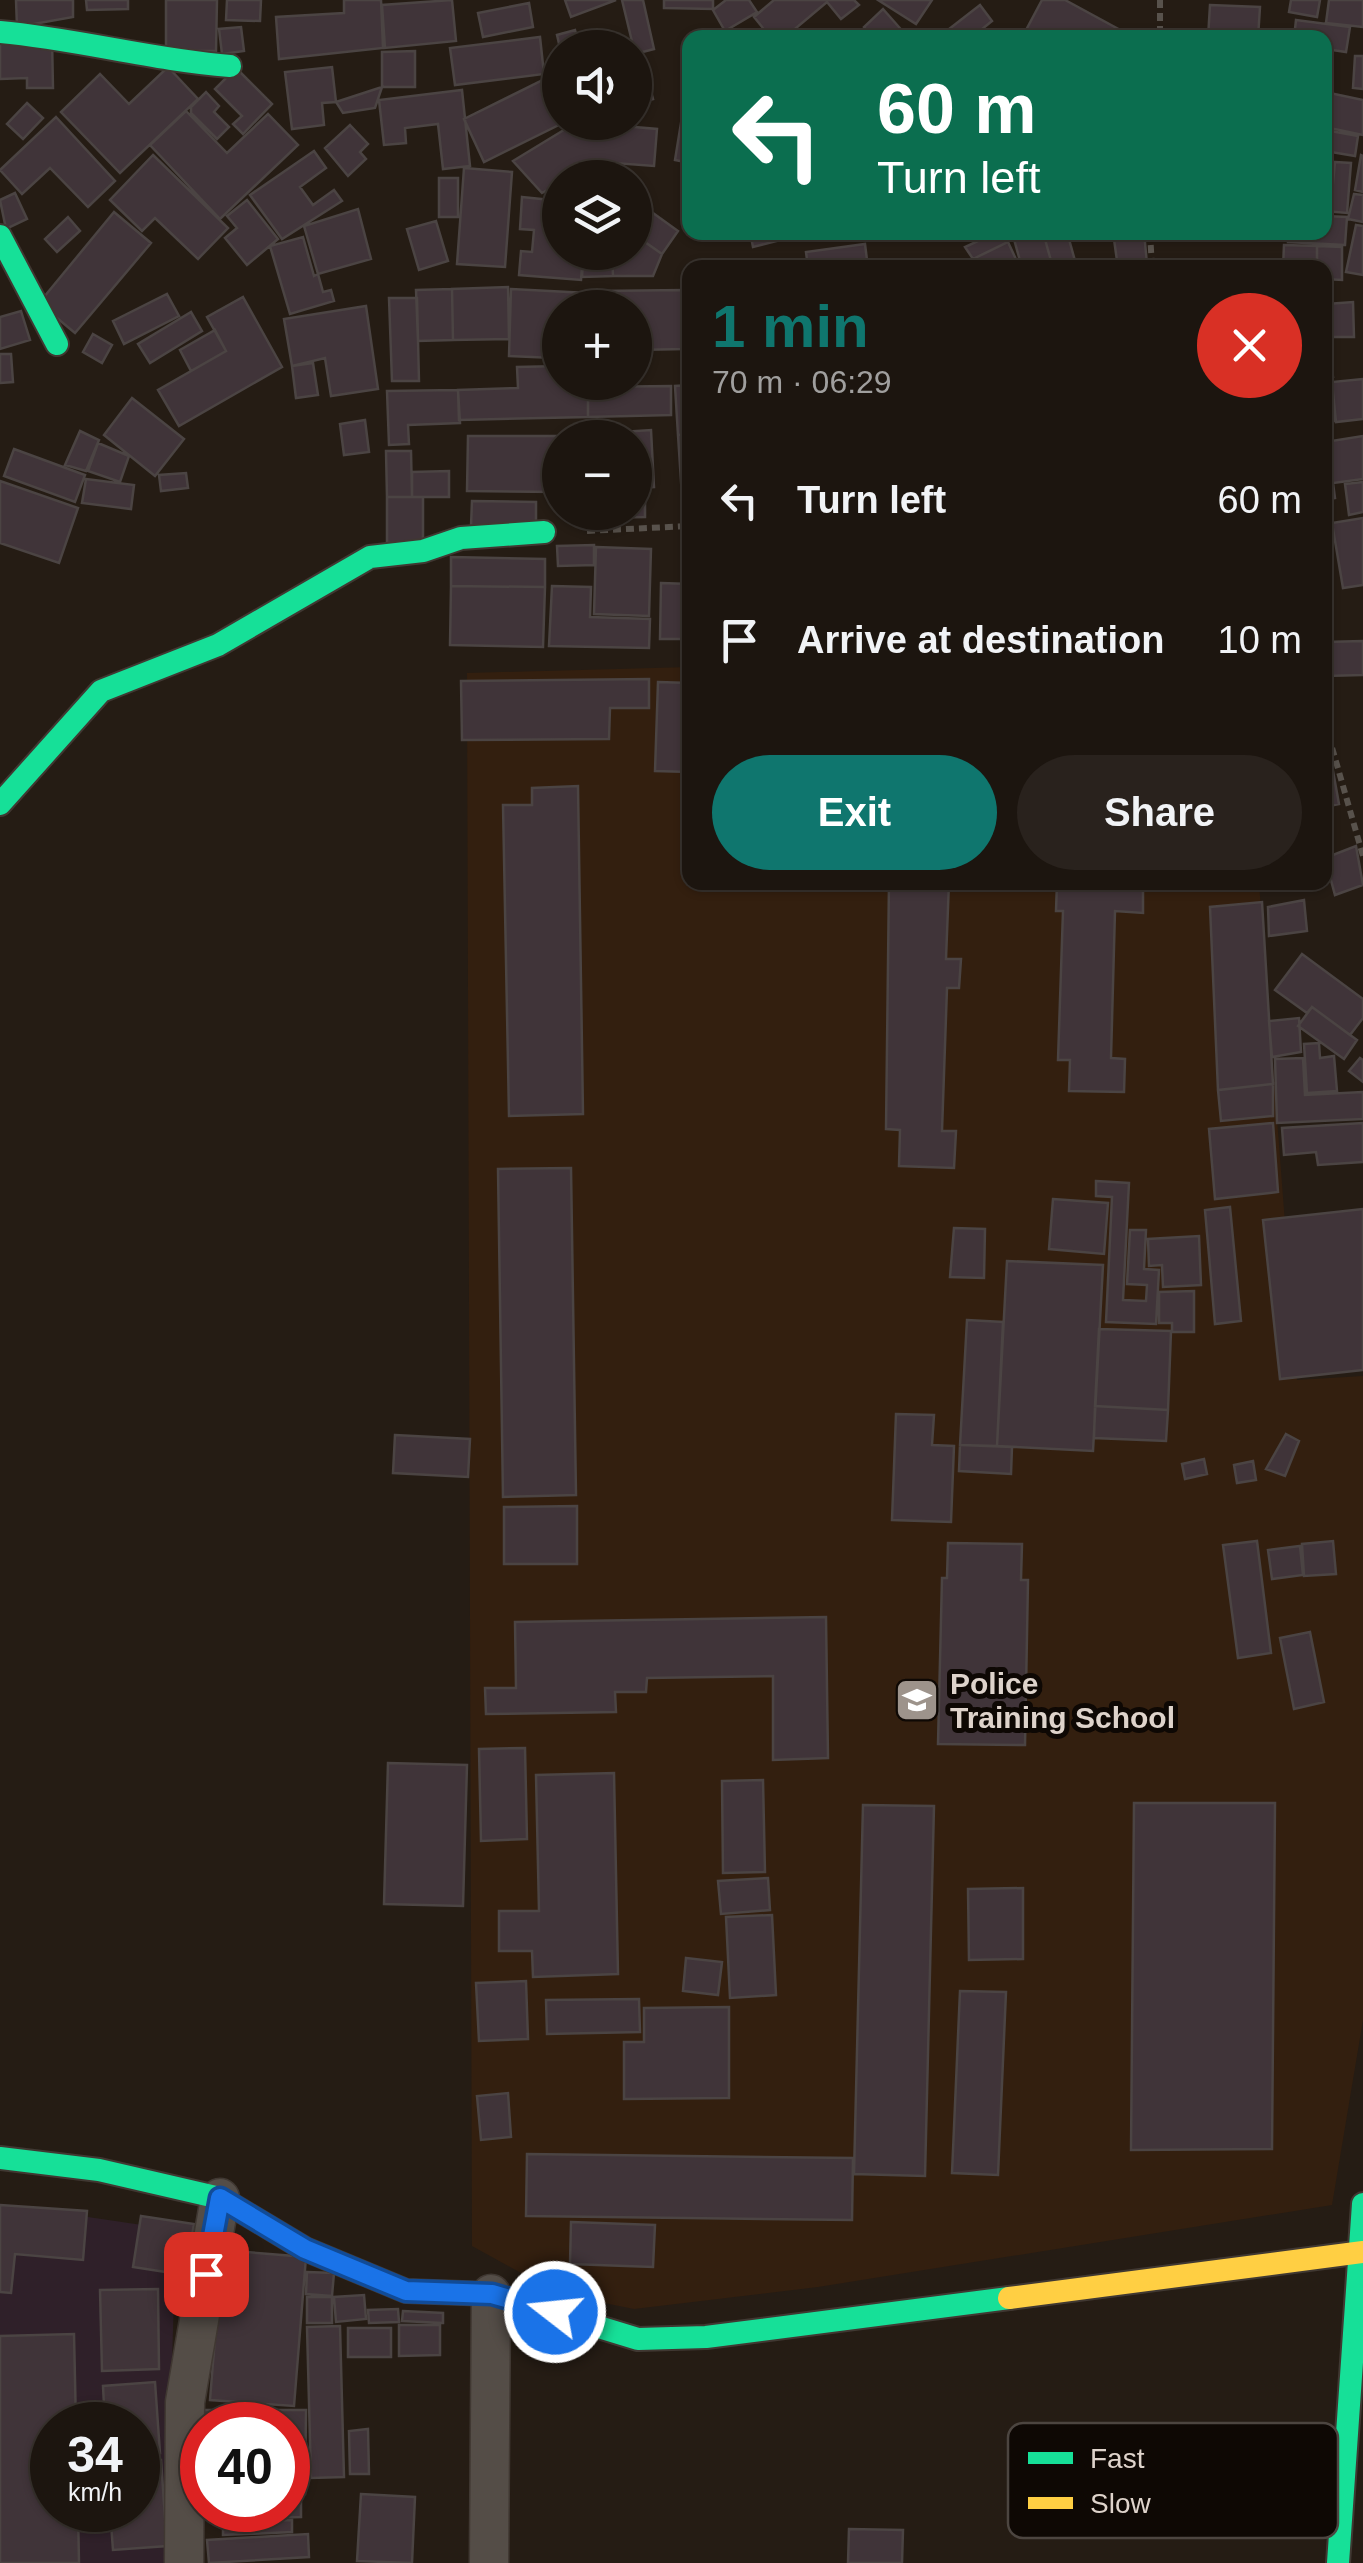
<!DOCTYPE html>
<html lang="en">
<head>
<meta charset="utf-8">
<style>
	body { margin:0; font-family:Arial,sans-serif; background:#29221d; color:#f1f3f6; height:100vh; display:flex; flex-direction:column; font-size:38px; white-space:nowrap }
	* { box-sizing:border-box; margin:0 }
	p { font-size:32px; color:#a09f9e }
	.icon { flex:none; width:55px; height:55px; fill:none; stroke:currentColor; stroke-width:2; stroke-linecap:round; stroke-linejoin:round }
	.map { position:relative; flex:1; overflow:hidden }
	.panel { position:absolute; left:682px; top:260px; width:650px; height:630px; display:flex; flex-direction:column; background:#1c150f; border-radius:20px; box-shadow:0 2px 8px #0004,0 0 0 2px #3a342f }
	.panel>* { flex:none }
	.guide { position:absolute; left:682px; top:30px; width:650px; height:210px; border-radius:20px; box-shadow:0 2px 8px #0004,0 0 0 2px #3a342f; background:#0b6e4f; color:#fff; overflow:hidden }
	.tools { position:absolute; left:542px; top:30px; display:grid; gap:20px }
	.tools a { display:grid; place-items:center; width:110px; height:110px; border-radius:50%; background:#1c150f; box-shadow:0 2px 8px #0004,0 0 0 2px #3a342f; font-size:50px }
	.speed { position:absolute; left:30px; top:2402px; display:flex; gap:20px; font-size:50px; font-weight:700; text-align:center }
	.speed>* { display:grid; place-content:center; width:130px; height:130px; border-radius:50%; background:#1c150f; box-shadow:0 2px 8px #0004,0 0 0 2px #3a342f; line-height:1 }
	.speed small { font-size:25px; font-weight:400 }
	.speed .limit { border:15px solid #d22; background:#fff; color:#111 }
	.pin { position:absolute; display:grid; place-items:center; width:85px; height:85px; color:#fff; margin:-42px; border-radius:20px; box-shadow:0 5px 15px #0006 }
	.me { position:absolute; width:110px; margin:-55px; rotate:286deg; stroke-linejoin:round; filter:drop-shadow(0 0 8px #0008) }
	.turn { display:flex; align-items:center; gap:35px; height:210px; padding:0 30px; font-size:45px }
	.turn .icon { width:130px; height:130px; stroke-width:2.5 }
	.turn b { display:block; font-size:70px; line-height:85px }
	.round { display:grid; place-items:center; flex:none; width:105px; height:105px; border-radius:52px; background:#29221d }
	.summary { display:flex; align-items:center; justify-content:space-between; height:170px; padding:0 30px }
	h1 { font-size:60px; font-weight:700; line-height:75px; color:#0f766e }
	.button { display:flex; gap:20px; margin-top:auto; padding:20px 30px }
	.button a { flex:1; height:115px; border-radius:60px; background:#0f766e; color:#fff; font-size:40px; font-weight:700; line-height:115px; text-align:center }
	.button a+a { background:#29221d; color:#f1f3f6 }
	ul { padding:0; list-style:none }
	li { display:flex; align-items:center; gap:30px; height:140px; padding:0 30px }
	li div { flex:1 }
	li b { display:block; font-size:38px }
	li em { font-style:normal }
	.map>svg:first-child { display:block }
</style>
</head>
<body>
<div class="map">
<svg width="1363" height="2563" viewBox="0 0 1363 2563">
	<rect width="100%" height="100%" fill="#251c14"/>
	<path fill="#331f0f" d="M690 667V882L1259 883 1297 1380 1363 1376V2020L1332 2205 818 2287 634 2309 559 2294 472 2246 467 673Z"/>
	<path fill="#2f2029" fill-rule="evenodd" d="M0 2204 176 2230 166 2563H0ZM52 2425H138V2510H52Z"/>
	<path fill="#403439" stroke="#4b4443" stroke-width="2.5" d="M16 0H73V17L17 27Z
		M86 0H128V9L87 10Z
		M166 0H217L216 51H166Z
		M227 0H261L260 21 226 20Z
		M344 0H381L383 48 279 59 276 17 344 13Z
		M452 0 456 41 385 48 382 5Z
		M565 0H616L571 17Z
		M622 0H643L654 49 635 54Z
		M664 0H713V9L664 8Z
		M726 0H749L757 12 725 31 713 10Z
		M774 0H854L859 5 841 19 827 2 796 28 803 38H771L754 17Z
		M878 0H932L916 24Z
		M1042 0H1065L1122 31 1118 38H1036L1025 32Z
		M1291 0H1320L1317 17 1289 12Z
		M1329 0H1363V27L1326 23Z
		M529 3 533 27 483 37 478 13Z
		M980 5 992 21 971 38H948L944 33Z
		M1210 5 1260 7 1258 38H1208Z
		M883 9 906 35 904 38H873L864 27Z
		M1296 20 1350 27 1346 52 1325 49V38H1294Z
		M241 27 244 51 222 54 219 29Z
		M575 30 579 44 607 37 610 48H560L557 35Z
		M540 37 544 74 455 85 450 48Z
		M52 38 53 88H27V78L0 79V39Z
		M415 51V87H382V52Z
		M1355 56H1363V89L1353 88Z
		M168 67 198 99 120 173 61 112 100 74 129 104Z
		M332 67 336 102 322 103 324 125 292 129 285 72Z
		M236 68 272 104 243 134 233 124 242 116 215 89Z
		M557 73 560 122H565L484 162 464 119Z
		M649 83 653 99 635 104V87Z
		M382 87 375 108 343 113 336 102Z
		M462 90 470 166 443 169 438 124 405 128 406 143 384 145 379 100Z
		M206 92 219 106 214 112 229 127 217 139 191 113V107Z
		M1325 92 1363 100V135L1325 127Z
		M27 103 43 118 23 139 7 124Z
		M186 111 227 153 268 114 298 145 220 219 150 145Z
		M56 117 115 181 88 207 50 168 22 194 0 170Z
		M577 122 657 129 654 166 601 162 572 178H560V183L542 193 513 161Z
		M681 123 690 125V163L675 160Z
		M350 125 368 144 360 152 366 159 348 176 325 148Z
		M1325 130 1358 136 1355 156 1325 151Z
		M314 151 326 168 300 187 313 205 334 190 342 201 282 239 250 195Z
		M153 155 228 228 198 259 155 218 142 231 110 200Z
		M1361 155 1363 156V192L1355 190Z
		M1335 162 1351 163 1347 213 1325 211V182L1333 183Z
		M464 168 512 172 505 267 457 264Z
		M439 178H458V217H439Z
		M15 193 27 219 6 229 0 200Z
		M1354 194 1363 195V222L1348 219Z
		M522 197 560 201V252H583L581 280 519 275 521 251 532 252 534 230 520 229Z
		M247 200 278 239 247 265 225 238 237 228 227 216Z
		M635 200 678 231 662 254 635 235Z
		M358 209 371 259 318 274 304 226Z
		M114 212 151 243 75 333 39 303Z
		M1325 216 1347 217 1345 245 1288 242V232H1325Z
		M68 217 80 231 57 252 45 239Z
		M436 221 448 261 419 270 407 229Z
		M1356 225 1363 226V275L1346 272Z
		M709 232H736V239L710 240Z
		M750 232H782L784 239 753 247Z
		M997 232H1004L1008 242 973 259 965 247Z
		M1012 232H1043L1053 268H1022Z
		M1043 232H1067L1077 268H1053Z
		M1113 232H1144L1147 264 1118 268Z
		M635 235 662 254 653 276H613L612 252H635Z
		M303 237 314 276 318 274 323 292 331 290 334 301 290 314 270 246Z
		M1008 242 1020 268H977L973 259Z
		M865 244 868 268H808L806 252Z
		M1284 245 1317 246V268H1283Z
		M1317 246 1342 247V280L1325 279V268H1317Z
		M584 252H612L613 276 582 277Z
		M508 287 509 339 453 340 452 289Z
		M452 289 453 340 418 341 416 290Z
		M511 289 587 293 586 308H560L554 358 509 356Z
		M685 290V349L635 350V308H596V291Z
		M167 294 179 316 124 344 113 321Z
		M243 297 282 367 179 426 158 390 226 351 207 317Z
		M389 298H417L419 381H392Z
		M1353 302 1354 337H1325L1327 304Z
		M366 306 378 389 331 396 325 358 292 366 284 319Z
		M21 311 30 340 0 349V317Z
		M191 312 202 331 150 363 138 344Z
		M215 330 226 351 191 371 180 350Z
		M93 334 112 345 102 363 83 352Z
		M1327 336 1333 377 1325 378V337Z
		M0 354H11L13 382 0 383Z
		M313 363 318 395 296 398 292 366Z
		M560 366V382H588V417L459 420 458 390 518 388 517 367Z
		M1363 379V419L1336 422 1332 382Z
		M1325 383H1329L1334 421 1325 422Z
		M690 385V434L678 435 675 386Z
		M671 386V415L588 417V387Z
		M458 390 460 423 408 425 409 444 389 445 387 391Z
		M132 398 184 439 155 476 104 435Z
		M365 420 369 452 344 455 340 424Z
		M651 430 654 487 635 488V438H592L591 434Z
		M80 431 99 440 86 471 65 465Z
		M690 434V512H683L678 435Z
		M468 436H558L557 492 467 491Z
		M1363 436V479L1333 483 1335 498 1325 500V442Z
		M98 443 129 456 120 482 88 471Z
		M14 449 85 475 75 502 4 476Z
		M386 451H411L412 497H387Z
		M449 471V497H412V472Z
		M186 473 188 488 161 491 159 475Z
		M86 479 134 485 131 509 82 503Z
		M0 481 78 508 59 563 0 543Z
		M1363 482V512L1349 515 1345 484Z
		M635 495H645V517L595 518V512H635Z
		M387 497H423V543H387Z
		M472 501 536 502V528L471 526Z
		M1363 518V585L1343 588 1332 523Z
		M594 545V565L558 566 557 546Z
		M596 547 651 549 649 616 594 614Z
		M451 557 545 559V587L451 586Z
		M661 583 690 584V639H660Z
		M451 586 545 587 543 647 450 645Z
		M552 586 591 587 590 617 650 619 649 648 549 646Z
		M1363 641V675L1325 676V642Z
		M649 679V708H610L609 739 462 740 461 681Z
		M658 682 690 683V772L655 771Z
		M1333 771 1339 804 1325 807V773Z
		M578 786 583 1114 509 1116 503 805H532V788Z
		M1356 846 1363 885 1335 895 1325 858Z
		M889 882H949L946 959H961L959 988H947L942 1131H956L954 1168 899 1166 900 1130 886 1129Z
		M1057 882H1143V913L1115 911 1111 1058 1125 1059 1124 1092 1069 1091 1070 1060H1058L1063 911H1056Z
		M1304 900 1307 931 1269 936 1268 907Z
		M1262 902 1273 1084 1218 1090 1210 907Z
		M1302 954 1363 999V1018L1350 1035 1312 1007 1307 1013 1275 990Z
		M1312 1007 1357 1040 1344 1059 1298 1026Z
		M1299 1018 1301 1052 1272 1057 1269 1021Z
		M1319 1043 1320 1058 1334 1056 1337 1091 1307 1093 1304 1044Z
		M1303 1058 1305 1095 1363 1092V1119L1277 1123 1275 1059Z
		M1360 1058 1363 1060V1082L1349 1071Z
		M1273 1084V1116L1221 1121 1218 1090Z
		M1273 1123 1278 1192 1215 1199 1209 1129Z
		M1363 1123V1162L1318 1165 1316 1152 1284 1155 1282 1128Z
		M571 1168 576 1495 503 1497 498 1169Z
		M1096 1181 1129 1183 1123 1300 1146 1301 1147 1285 1127 1284 1130 1230H1146L1144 1269 1159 1270 1156 1324 1106 1322 1112 1197 1096 1196Z
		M1053 1199 1108 1203 1104 1254 1049 1249Z
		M1230 1207 1241 1321 1215 1324 1205 1210Z
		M1363 1209V1370L1280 1379 1263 1220Z
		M954 1228 985 1229 984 1278 950 1277Z
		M1199 1236 1201 1285 1163 1287 1162 1265 1149 1266 1148 1239Z
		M1007 1261 1103 1265 1093 1451 997 1446Z
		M1194 1291V1332H1172V1323H1159V1292Z
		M967 1320 1003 1322 997 1446 960 1445Z
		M1099 1329 1171 1331 1168 1410 1095 1406Z
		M1095 1406 1168 1410 1166 1441 1094 1438Z
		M896 1414 934 1415 932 1445 954 1446 951 1522 892 1520Z
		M1286 1434 1299 1441 1285 1476 1266 1469Z
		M395 1435 470 1439 468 1477 393 1473Z
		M960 1445 1012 1447 1011 1474 959 1471Z
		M1204 1459 1207 1474 1185 1479 1182 1464Z
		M1253 1461 1256 1480 1237 1483 1234 1465Z
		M577 1506V1564H504V1507Z
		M1257 1541 1271 1653 1238 1658 1223 1545Z
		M1333 1541 1336 1574 1304 1576 1302 1544Z
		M948 1543 1022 1544 1021 1580H1028L1025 1745 938 1744 942 1578H947Z
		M1300 1546 1303 1575 1272 1579 1268 1550Z
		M826 1617 828 1758 773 1760V1676L647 1678 646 1692H615L616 1712 486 1714 485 1688H516L515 1622Z
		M1310 1632 1324 1702 1294 1709 1280 1638Z
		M525 1748 527 1839 481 1841 479 1749Z
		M388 1763 467 1765 463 1906 384 1904Z
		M614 1773 618 1974 533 1977 532 1951H499V1911H539L536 1775Z
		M763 1780 765 1872 723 1873 722 1781Z
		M1134 1803H1275L1272 2149 1131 2150Z
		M863 1805 934 1806 925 2176 854 2174Z
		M768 1878 770 1910 721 1914 718 1881Z
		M1023 1888V1959L969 1960 968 1889Z
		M772 1915 776 1995 730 1998 726 1917Z
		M686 1958 722 1962 718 1995 683 1991Z
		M526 1981 528 2039 479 2041 476 1983Z
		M960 1991 1006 1992 998 2175 952 2173Z
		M639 1999 640 2032 547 2034 546 2000Z
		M729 2007V2098L624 2099V2042H644V2008Z
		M508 2093 511 2137 481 2140 477 2096Z
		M527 2154 853 2158 852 2220 526 2216Z
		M0 2205 87 2211 83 2260 15 2254 11 2293 0 2292Z
		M141 2216 194 2224 185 2275 133 2267Z
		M571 2222 655 2225 653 2267 570 2264Z
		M222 2250 306 2257 294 2406 210 2400Z
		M307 2272 334 2273 332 2296 306 2294Z
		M158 2289 159 2369 102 2371 100 2290Z
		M364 2295 366 2319 336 2322 334 2297Z
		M307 2297H332V2323H307Z
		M398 2309 399 2322 369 2323 368 2310Z
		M403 2311 443 2313V2323L402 2321Z
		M399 2325H440V2355L399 2356Z
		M340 2326 344 2477 311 2478 307 2327Z
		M348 2328H391V2357H348Z
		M74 2334 76 2425H52V2510H78L79 2563H0V2336Z
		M155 2382 160 2453 138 2455V2425H105L103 2386Z
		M201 2410H306L305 2494 288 2493V2425H202Z
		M368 2429 369 2474H350L349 2431Z
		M161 2460 167 2546 113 2550 110 2510H138V2461Z
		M301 2494V2517L218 2519V2510H288V2495Z
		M361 2494 415 2497 412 2563 357 2561Z
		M292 2520V2532L223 2535V2523Z
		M849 2529 903 2530 902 2563H848Z
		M308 2534 309 2557 209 2563 207 2540Z"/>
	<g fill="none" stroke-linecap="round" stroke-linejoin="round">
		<g stroke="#403832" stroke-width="41">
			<path id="street" d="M184 2563 185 2402 220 2198
				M489 2563 491 2294"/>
		</g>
		<g stroke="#403832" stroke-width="26">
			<path id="fast" d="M0 32C78 39 152 60 230 66
				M0 236 57 344
				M0 804 101 691 218 645 370 557 423 551 461 538 544 532
				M0 2158 99 2170 220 2198 305 2249 406 2291 491 2294 638 2339 706 2337 1009 2298
				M1338 2563 1363 2204"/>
		</g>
		<g stroke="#403832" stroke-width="26">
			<path id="slow" d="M1009 2298 1363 2252"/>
		</g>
		<path stroke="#58524c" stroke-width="6" stroke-dasharray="8 5" stroke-linecap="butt" d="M1160 0V38
			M1150 232 1152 268
			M587 531 690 526
			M1325 723 1363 856"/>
		<use href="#street" stroke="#544d47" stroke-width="38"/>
		<use href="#fast" stroke="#16e098" stroke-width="22"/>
		<use href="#slow" stroke="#ffcf43" stroke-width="22"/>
	</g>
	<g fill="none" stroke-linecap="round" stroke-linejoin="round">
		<g stroke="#114b97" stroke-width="25">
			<path id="route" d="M206 2274 220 2198 305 2249 406 2291 492 2294 555 2312"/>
		</g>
		<use href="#route" stroke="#1a73e8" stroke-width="18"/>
	</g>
	<defs>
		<g id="university-square" transform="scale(2.25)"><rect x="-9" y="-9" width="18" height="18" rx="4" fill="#9d938b" stroke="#0e0804"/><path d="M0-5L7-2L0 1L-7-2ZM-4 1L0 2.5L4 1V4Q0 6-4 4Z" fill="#fff"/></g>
	</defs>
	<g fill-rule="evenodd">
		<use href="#university-square" x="917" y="1700"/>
	</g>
	<g text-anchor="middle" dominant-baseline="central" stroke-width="10" stroke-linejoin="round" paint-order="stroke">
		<g font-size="30" font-weight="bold" fill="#ded3cb" stroke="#0e0804" text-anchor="start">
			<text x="950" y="1683">Police<tspan x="950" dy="34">Training School</tspan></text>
		</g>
	</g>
	<rect x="1008" y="2423" width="330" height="115" rx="15" fill="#0e0804" stroke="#4c4540" stroke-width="2.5"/>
	<rect x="1028" y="2452" width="45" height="12" fill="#16e098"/>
	<rect x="1028" y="2497" width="45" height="12" fill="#ffcf43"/>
	<g font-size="28" fill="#ded3cb">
		<text x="1090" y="2468">Fast</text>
		<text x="1090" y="2513">Slow</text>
	</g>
</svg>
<div class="tools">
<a><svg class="icon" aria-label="sound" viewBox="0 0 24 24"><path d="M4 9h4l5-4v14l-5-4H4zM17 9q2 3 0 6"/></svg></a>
<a><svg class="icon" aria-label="layers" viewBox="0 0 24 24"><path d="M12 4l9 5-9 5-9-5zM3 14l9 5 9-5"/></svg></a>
<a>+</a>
<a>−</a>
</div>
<div class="speed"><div>34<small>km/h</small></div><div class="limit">40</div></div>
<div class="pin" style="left:206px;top:2274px;background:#d93025"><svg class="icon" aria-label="arrive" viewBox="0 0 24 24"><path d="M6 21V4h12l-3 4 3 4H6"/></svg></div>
<svg class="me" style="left:555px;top:2312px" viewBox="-20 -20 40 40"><circle r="17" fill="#1a73e8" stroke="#fff" stroke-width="3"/><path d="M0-11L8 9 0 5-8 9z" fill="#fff"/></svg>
<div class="guide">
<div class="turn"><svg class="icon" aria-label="left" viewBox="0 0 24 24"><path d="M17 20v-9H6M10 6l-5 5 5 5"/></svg><div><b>60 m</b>Turn left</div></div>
</div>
<section class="panel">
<div class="summary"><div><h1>1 min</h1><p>70 m · 06:29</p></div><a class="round" style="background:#d93025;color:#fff"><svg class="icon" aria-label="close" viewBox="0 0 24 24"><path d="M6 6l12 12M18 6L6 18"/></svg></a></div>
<ul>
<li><svg class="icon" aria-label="left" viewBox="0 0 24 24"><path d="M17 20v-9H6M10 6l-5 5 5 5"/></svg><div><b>Turn left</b></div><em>60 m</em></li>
<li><svg class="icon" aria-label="arrive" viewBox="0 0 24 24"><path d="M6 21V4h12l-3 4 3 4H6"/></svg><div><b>Arrive at destination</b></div><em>10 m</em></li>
</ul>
<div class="button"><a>Exit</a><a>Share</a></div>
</section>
</div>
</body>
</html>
